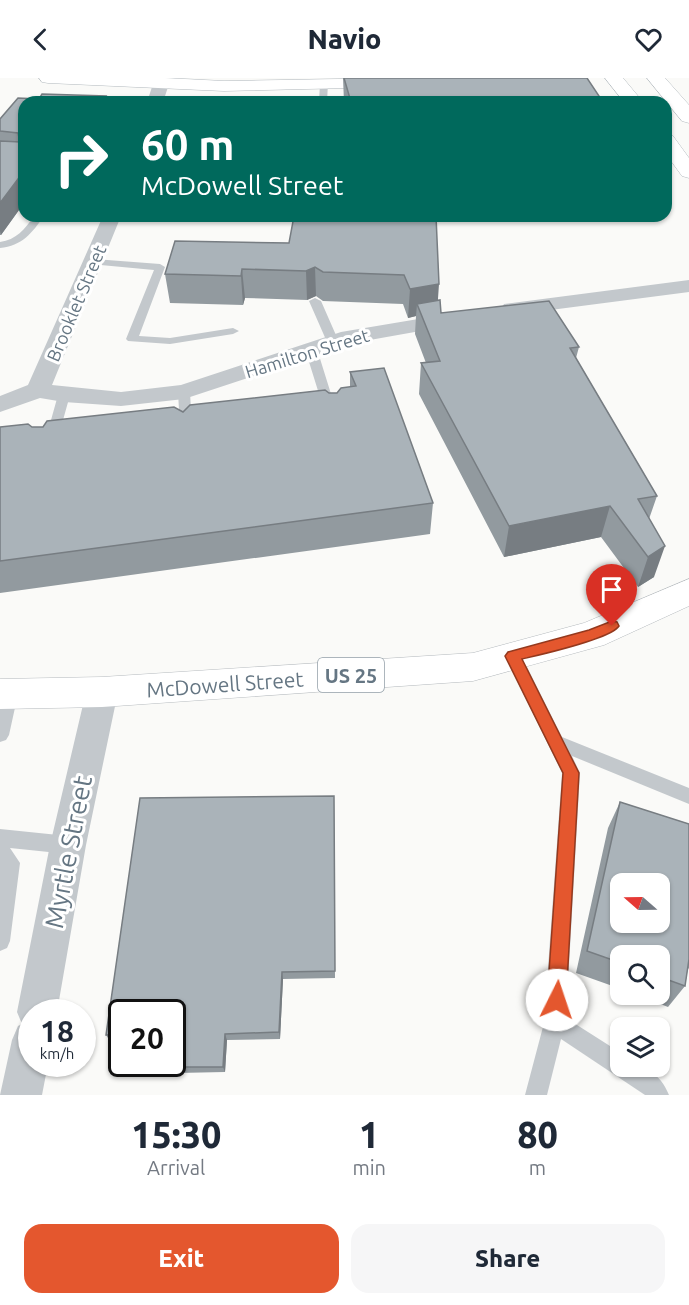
<!DOCTYPE html>
<html lang="en">
<head>
<meta charset="utf-8">
<style>
	body { margin:0; font-family:Ubuntu,sans-serif; background:#f6f6f7; color:#1f2937; height:100vh; display:flex; flex-direction:column; font-size:22px; white-space:nowrap }
	* { box-sizing:border-box; margin:0 }
	p { font-size:20px; color:#747a83 }
	.icon { flex:none; width:33px; height:33px; fill:none; stroke:currentColor; stroke-width:2; stroke-linecap:round; stroke-linejoin:round }
	.map { position:relative; height:1017px; overflow:hidden }
	.drawer { display:flex; flex-direction:column; background:#fff; flex:1 }
	.drawer>* { flex:none }
	.banner { position:absolute; left:18px; top:18px; width:654px; height:126px; border-radius:18px; box-shadow:0 2px 4px #0004; background:#00695c; color:#fff; overflow:hidden }
	.needle { width:39px; rotate:290deg }
	.fabs { position:absolute; left:610px; top:795px; display:grid; gap:12px }
	.fabs a { display:grid; place-items:center; width:60px; height:60px; border-radius:12px; background:#fff; box-shadow:0 2px 4px #0004; font-size:30px }
	.speed { position:absolute; left:18px; top:921px; display:flex; gap:12px; font-size:30px; font-weight:700; text-align:center }
	.speed>* { display:grid; place-content:center; width:78px; height:78px; border-radius:50%; background:#fff; box-shadow:0 2px 4px #0004; line-height:1 }
	.speed small { font-size:15px; font-weight:400 }
	.speed .limit { border:3px solid #111; border-radius:9px; background:#fff; color:#111 }
	.pin { position:absolute; display:grid; place-items:center; width:51px; height:51px; color:#fff; margin:-62px -26px; border-radius:50% 50% 50% 0; rotate:-45deg; box-shadow:0 0 6px #0007 }
	.pin .icon { rotate:45deg }
	.me { position:absolute; width:66px; margin:-33px; rotate:4deg; stroke-linejoin:round; filter:drop-shadow(0 0 4px #0008) }
	.turn { display:flex; align-items:center; gap:21px; height:126px; padding:0 24px; font-size:27px }
	.turn .icon { width:78px; height:78px; stroke-width:2.5 }
	.turn b { display:block; font-size:42px; line-height:51px }
	.eta { display:flex; justify-content:space-evenly; align-items:center; height:102px; text-align:center }
	.eta b { font-size:36px; font-weight:800; line-height:42px }
	.primary-button { display:flex; gap:12px; margin-top:auto; padding:12px 24px }
	.primary-button a { flex:1; height:69px; border-radius:18px; background:#e4572e; color:#fff; font-size:24px; font-weight:800; line-height:69px; text-align:center }
	.primary-button a+a { background:#f6f6f7; color:#1f2937 }
	header { display:flex; justify-content:space-between; align-items:center; height:78px; padding:0 24px; background:#fff; font-size:27px; font-weight:800 }
	.map>svg:first-child { display:block }
</style>
</head>
<body>
<header><svg class="icon" aria-label="back" viewBox="0 0 24 24"><path d="M15 5l-7 7 7 7"/></svg>Navio<svg class="icon" aria-label="heart" viewBox="0 0 24 24"><path d="M12 20l-8-8c-3-5 5-10 8-4 3-6 11-1 8 4z"/></svg></header>
<div class="map">
<svg width="689" height="1017" viewBox="0 0 689 1017">
	<rect width="100%" height="100%" fill="#fafaf8"/>
	<g fill="none" stroke-linecap="round" stroke-linejoin="round">
		<g stroke="#b3babf" stroke-width="1">
			<path id="secondary" d="M39 0H165L224 3 394 0 398 4 395 8 389 9 224 13 48 5 42 4Z
				M605 0H623L643 24H624Z
				M647 0H665L689 27V45L682 43Z
				M666 56 673 58 689 80V100L682 98 666 76Z"/>
		</g>
		<g stroke="#b5babe" stroke-width="1">
			<path id="primary" d="M689 501V528L604 567 473 603 102 629 0 631V601L102 599 473 575 584 545Z"/>
		</g>
		<path fill="#c3c8cc" fill-rule="evenodd" d="M324 3 328 5 327 24H319L320 5Z
			M34 138H44C32 155 22 168 0 170V164C16 162 25 151 34 138Z
			M94 181 160 186 165 189 139 258 170 260 233 250 239 253 233 256 170 266 128 263 126 261 154 192 90 186 89 184Z
			M315 220 321 223 339 264 337 266 333 267 327 264 309 223Z
			M311 267 317 271 336 332 334 335H326L324 332 305 271Z
			M184 310 190 314 192 350 186 354 180 350 178 314Z
			M64 313 70 317 58 360 57 363H47L46 360 58 317Z
			M513 572 519 573 562 659 689 710V726L572 678 580 695 566 940 621 975V988C644 988 660 994 669 1017H645L561 961 547 1017H525L544 945 562 695 505 578 507 573Z
			M10 609 16 611 18 616 9 657 6 662 0 664V623L4 611Z
			M0 751 68 758 75 761 77 767 75 773 68 776 10 770 20 785 10 863 7 870 0 873Z"/>
		<path fill="#c3c8cc" fill-rule="evenodd" d="M161 1 169 6 163 24H147L153 6Z
			M103 138H121L52 307 121 314 181 307 341 254 454 235 462 236 465 241 462 246 454 247 353 265 184 321 121 328 64 324 40 320 0 334V318L28 307Z
			M689 202V214L512 237 504 236 501 231 504 226 512 225Z
			M102 601 113 605 118 614 86 767 57 934H32V986H48L42 1017H0L12 962 18 948 22 946 17 934 50 767 86 614 91 605Z"/>
		<use href="#secondary" fill="#fff" fill-rule="evenodd"/>
		<use href="#primary" fill="#fff" fill-rule="evenodd"/>
	</g>
	<path fill="#929a9f" d="M343 0H587L601 21V24H344Z
		M42 16 106 18 107 24H24V125L1 157H0V41L18 20 39 21Z
		M436 138 438 222 441 235 579 269 576 280 657 418 649 441 654 499 638 509 601 459 504 479 419 316 421 285H426L415 256 416 238 408 240 403 226 323 223 316 218 307 222 245 220 243 227 170 225 165 196 289 165Z
		M350 294 433 425 430 456 0 515V349H43L183 334 337 315 350 309Z
		M334 718 335 900 283 901 280 961 227 962 225 994 177 995 174 989 177 962H172V934H122V963H110L106 957 140 720Z
		M620 724 689 746V891L688 890 685 908 668 929 635 916H660V878H621V911L576 895 608 750Z"/>
	<path fill="#777d82" d="M24 93V125L1 157 0 153V125Z
		M315 189 316 218 307 222 306 193Z
		M242 191 245 220 243 227 241 198Z
		M439 206 437 235 417 226 416 238 408 240 410 211Z
		M610 428 601 459 504 479 509 448Z
		M665 468 654 499 638 509 648 479Z
		M282 894 283 901 280 961 279 954Z
		M225 956 227 962 225 994 223 989Z"/>
	<path fill="#aab3b9" stroke="#777d82" stroke-width="1.5" fill-rule="evenodd" d="M344 0H587L601 21 570 22 571 24H351Z
		M42 16 106 18 102 24H24V93L0 125V63L20 64 18 55 0 53V41L18 20 39 21Z
		M294 138H436L439 206 410 211 404 197 323 194 315 189 306 193 242 191 241 198 165 196 175 163 289 165Z
		M440 222 441 235 549 223 579 269 570 270 657 418 638 421 665 468 648 479 610 428 509 448 421 285 440 283 417 226Z
		M384 290 433 425 0 483V349L28 346 32 349H43L47 343 174 329 183 334 190 327 325 312 329 315H337L341 310 356 308 350 294Z
		M334 718 335 893 282 894 279 954 225 956 223 989H174L177 955 172 956V934H122V956L106 957 140 720Z
		M620 724 689 746V881L685 908 660 899V878H621V885L587 873ZM621 806H660V844H621Z"/>
	<path fill="#e4572e" stroke="#94391e" stroke-width="1.5" d="M612 543 617 544 619 548C611 561 539 577 522 581L579 695 566 922 563 929 557 932 550 929 547 922 563 695 505 578 508 574 589 552Z"/>
	<g text-anchor="middle" dominant-baseline="central" stroke-width="6" stroke-linejoin="round" paint-order="stroke">
		<g font-size="18" fill="#657683" stroke="#fff">
			<text transform="translate(76 225) rotate(-67)">Brooklet Street</text>
			<text transform="translate(307 275) rotate(-17)">Hamilton Street</text>
		</g>
		<rect fill="#fff" stroke="#939fa8" stroke-width="1.5" x="318" y="580" width="66" height="34" rx="4.5"/>
		<g font-size="20" font-weight="bold" fill="#657683">
			<text x="351" y="597">US 25</text>
		</g>
		<g font-size="21" fill="#657683" stroke="#fff">
			<text transform="translate(225 606) rotate(-4)">McDowell Street</text>
		</g>
		<g font-size="26" fill="#657683" stroke="#fff">
			<text transform="translate(68 774) rotate(-79)">Myrtle Street</text>
		</g>
	</g>
</svg>
<div class="fabs">
<a><svg class="needle" viewBox="-14 -14 28 28"><path d="M0-13l5 13h-10z" fill="#e53935"/><path d="M0 13l5-13h-10z" fill="#747a83"/></svg></a>
<a><svg class="icon" aria-label="search" viewBox="0 0 24 24"><circle cx="10" cy="10" r="6"/><path d="M15 15l6 6"/></svg></a>
<a><svg class="icon" aria-label="layers" viewBox="0 0 24 24"><path d="M12 4l9 5-9 5-9-5zM3 14l9 5 9-5"/></svg></a>
</div>
<div class="speed"><div>18<small>km/h</small></div><div class="limit">20</div></div>
<div class="pin" style="left:612px;top:548px;background:#d93025"><svg class="icon" aria-label="arrive" viewBox="0 0 24 24"><path d="M6 21V4h12l-3 4 3 4H6"/></svg></div>
<svg class="me" style="left:557px;top:922px" viewBox="-20 -20 40 40"><circle r="19" fill="#fff"/><path d="M0-13L10 11 0 6-10 11z" fill="#e4572e"/></svg>
<div class="banner">
<div class="turn"><svg class="icon" aria-label="right" viewBox="0 0 24 24"><path d="M7 20v-9h11M14 6l5 5-5 5"/></svg><div><b>60 m</b>McDowell Street</div></div>
</div>
</div>
<section class="drawer">
<div class="eta">
<div><b>15:30</b><p>Arrival</p></div>
<div><b>1</b><p>min</p></div>
<div><b>80</b><p>m</p></div>
</div>
<div class="primary-button"><a>Exit</a><a>Share</a></div>
</section>
</body>
</html>
